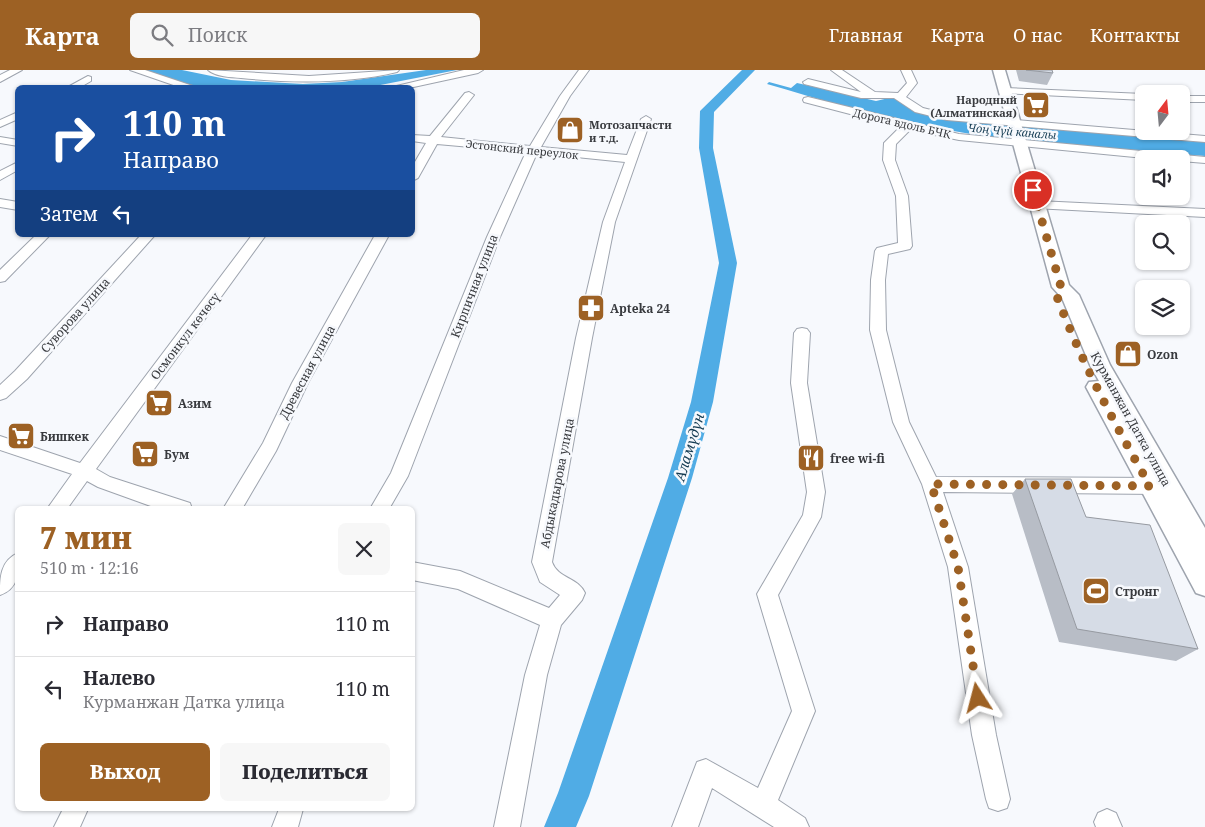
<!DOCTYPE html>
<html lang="ru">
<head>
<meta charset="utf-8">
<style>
	body { margin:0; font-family:"Noto Serif",serif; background:#f7f7f7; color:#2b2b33; height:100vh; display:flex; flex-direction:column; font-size:19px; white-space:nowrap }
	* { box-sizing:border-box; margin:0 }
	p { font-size:16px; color:#7c7c81 }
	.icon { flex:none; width:28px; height:28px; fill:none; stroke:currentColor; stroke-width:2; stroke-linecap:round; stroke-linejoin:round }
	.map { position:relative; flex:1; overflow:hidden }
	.details { position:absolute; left:15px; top:436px; width:400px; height:305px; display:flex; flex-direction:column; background:#fff; border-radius:8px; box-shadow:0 1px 4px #0004 }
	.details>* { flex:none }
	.banner { position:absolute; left:15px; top:15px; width:400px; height:152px; border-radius:8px; box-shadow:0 1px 4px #0004; background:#1a4fa0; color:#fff; overflow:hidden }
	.needle { width:32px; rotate:16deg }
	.controls { position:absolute; left:1135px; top:15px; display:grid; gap:10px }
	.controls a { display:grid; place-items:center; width:55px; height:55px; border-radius:8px; background:#fff; box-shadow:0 1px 4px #0004; font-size:25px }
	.pin { position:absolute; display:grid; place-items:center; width:42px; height:42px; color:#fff; margin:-21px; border:2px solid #fff; border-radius:50%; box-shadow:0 1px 5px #0007 }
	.me { position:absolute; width:55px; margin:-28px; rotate:351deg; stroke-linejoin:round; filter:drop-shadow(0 0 4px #0008) }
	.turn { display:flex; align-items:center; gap:18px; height:105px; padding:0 25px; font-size:22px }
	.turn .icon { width:65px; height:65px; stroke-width:2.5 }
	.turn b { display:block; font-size:35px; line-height:42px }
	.then { display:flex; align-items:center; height:48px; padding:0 25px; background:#0003; gap:10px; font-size:19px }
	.round { display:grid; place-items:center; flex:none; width:52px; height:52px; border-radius:8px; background:#f7f7f7 }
	.overview { display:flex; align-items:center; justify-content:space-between; height:85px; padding:0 25px }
	h1 { font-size:30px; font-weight:800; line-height:38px; color:#9d6124 }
	.action { display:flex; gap:10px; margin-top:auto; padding:10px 25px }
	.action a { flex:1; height:58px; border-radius:8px; background:#9d6124; color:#fff; font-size:20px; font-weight:800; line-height:58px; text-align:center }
	.action a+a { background:#f7f7f7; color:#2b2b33 }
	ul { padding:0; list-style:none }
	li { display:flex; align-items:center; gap:15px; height:65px; padding:0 25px; border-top:1px solid #e1e1e2 }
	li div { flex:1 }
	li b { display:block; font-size:19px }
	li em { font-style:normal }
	header { display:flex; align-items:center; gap:30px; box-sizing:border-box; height:70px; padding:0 25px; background:#9d6124; color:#fff }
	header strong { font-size:24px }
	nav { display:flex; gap:28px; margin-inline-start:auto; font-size:18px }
	.search { width:350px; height:45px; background:#f7f7f7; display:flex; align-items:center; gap:12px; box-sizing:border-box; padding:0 18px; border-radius:8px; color:#7c7c81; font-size:19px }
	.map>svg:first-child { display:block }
</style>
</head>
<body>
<header>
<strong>Карта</strong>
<div class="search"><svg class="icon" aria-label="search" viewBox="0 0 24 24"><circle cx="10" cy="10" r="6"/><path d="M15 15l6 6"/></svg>Поиск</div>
<nav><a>Главная</a><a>Карта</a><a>О нас</a><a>Контакты</a></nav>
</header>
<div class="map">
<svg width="1205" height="757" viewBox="0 0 1205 757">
	<rect width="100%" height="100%" fill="#f7f9fd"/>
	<path fill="#50ace5" d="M143 0H182L231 10 303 14 342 12 426 0H457L365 18 198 17Z
		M769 12 791 18 797 13 876 31 893 27 912 39 989 54 1205 72V86C1111 79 1014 74 921 55 869 44 818 29 767 14Z"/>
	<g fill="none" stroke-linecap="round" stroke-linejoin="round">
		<path fill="#50ace5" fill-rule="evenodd" d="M742 0H755L714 42 713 78 737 193 713 332 692 408 589 726 576 757H544L558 723 668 408 691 332 719 193 699 78 700 41Z"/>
		<g stroke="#9ea4ae" stroke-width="2">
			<path id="minor" d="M10 0H22L0 12V5Z
				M130 0H145L199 18H182Z
				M208 0 309 6 399 0 397 2C347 14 292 13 241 8 231 7 216 7 208 0Z
				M464 0H483L478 3 409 18H388Z
				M579 0H589L570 26 541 77 627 85 641 49 646 46 651 49 615 152 592 268 552 492C558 509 578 507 585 523L582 530 561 555 547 605 520 757H494L525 605 540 555 458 519 412 510V492L460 501 549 538 560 525 540 512 532 492 576 268 603 152 625 92 537 83 500 167 408 406 389 439H370L391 403 487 167 526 82 437 74 418 108 412 111V97L426 73 412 71V65L430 66 465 23 469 22 474 25 441 67 530 76 560 26Z
				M831 0H842L875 22 898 23 907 13 901 0H911L917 13 906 27 923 38 947 44 1205 66V72L947 50 915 42 894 28H861L804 14 803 12 808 9 861 22Z
				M88 6 91 7V11L79 18H66Z
				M1005 18 1144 24V30L1001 23V19Z
				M1181 26H1205V32H1181Z
				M808 27 959 64 1205 87V93L1181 91V89H1155L959 70 910 60 896 74 895 90 908 126 912 176 910 179 888 184 885 210 886 260 909 352 936 407 1161 408 1167 411 1170 416 1167 421 1161 424 943 422 968 497 996 665 1010 729 1007 738 998 741 989 738 986 729 972 665 948 497 922 414 893 352 870 260 871 210 875 181 877 178 898 173 896 126 883 90 884 73 900 57 804 32 803 30 804 28Z
				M18 42V49L0 57V50Z
				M0 67 18 70V76L0 73Z
				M18 92V100L0 110V101Z
				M0 129 18 132V140L0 137Z
				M1038 131 1205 139V147L1034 138 1032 135Z
				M36 165H50L5 211 0 212V200Z
				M141 165H155L27 309 6 328 0 330V315L15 301Z
				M252 165H266L96 399 110 407 190 433 192 439H159L98 417 87 411 67 439H47L72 404 0 380V366L80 393Z
				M375 165H389L308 313 276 381 242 439H223L263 373 292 313Z
				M802 258 807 259 810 263 807 313 825 422 821 447 778 525 815 641 778 730 805 748 809 757H774L712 718 698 757H672L697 692 706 689 758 718 792 641 757 524 803 445 807 422 791 313 794 263 797 259Z
				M18 483C18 501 20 518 0 525 0 508 0 491 18 483Z
				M63 739H88L80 757H54Z
				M279 739H303L298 757H272Z
				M1107 739 1116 743 1122 757H1096L1094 752 1098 743Z"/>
		</g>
		<g stroke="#9ea4ae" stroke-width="3">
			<path id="major" d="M993 0H1005L1069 215 1079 225 1110 295 1205 458V526L1196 523 1086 317 1089 312 1099 311 1090 295 1062 228 1052 217Z"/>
		</g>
		<use href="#minor" fill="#fff" fill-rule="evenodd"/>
		<use href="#major" fill="#fff" fill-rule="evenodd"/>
	</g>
	<path fill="#b8bdc6" d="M1016 0H1052L1053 3 1047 15 1019 11Z
		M1025 409 1086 447 1198 579 1176 591 1059 572 1012 424Z"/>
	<path fill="#d6dce6" stroke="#969aa1" d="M1026 0H1052L1053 3Z
		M1025 409H1071L1086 447 1150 455 1198 579 1077 559Z"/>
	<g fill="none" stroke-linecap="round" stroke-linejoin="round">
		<path stroke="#9d6124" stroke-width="9" stroke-dasharray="0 16.2" d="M978 628 958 497 931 414 1150 416C1114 353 1081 291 1056 224L1061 217 1033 120"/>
	</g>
	<defs>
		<g id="supermarket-square" transform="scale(1.4375)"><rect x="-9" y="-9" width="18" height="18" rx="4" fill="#9d6124" stroke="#f7f9fd"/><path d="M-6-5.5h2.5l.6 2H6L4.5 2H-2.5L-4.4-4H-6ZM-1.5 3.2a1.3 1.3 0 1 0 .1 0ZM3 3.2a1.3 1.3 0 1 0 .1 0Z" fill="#fff"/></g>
		<g id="shop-square" transform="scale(1.4375)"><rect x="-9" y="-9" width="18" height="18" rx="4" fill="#9d6124" stroke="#f7f9fd"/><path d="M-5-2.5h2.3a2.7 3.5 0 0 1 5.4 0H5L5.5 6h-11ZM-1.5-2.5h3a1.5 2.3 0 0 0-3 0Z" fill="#fff"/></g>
		<g id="pharmacy-square" transform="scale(1.4375)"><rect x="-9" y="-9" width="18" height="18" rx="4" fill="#9d6124" stroke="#f7f9fd"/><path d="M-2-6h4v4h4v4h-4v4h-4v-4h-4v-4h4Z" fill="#fff"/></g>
		<g id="restaurant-square" transform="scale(1.4375)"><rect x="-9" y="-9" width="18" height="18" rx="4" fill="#9d6124" stroke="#f7f9fd"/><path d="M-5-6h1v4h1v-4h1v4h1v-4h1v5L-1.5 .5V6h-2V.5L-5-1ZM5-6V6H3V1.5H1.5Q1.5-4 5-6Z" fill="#fff"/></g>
		<g id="stadium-square" transform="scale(1.4375)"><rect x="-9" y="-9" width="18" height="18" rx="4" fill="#9d6124" stroke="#f7f9fd"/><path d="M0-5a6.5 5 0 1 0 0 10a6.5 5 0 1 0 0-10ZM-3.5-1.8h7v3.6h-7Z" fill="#fff"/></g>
	</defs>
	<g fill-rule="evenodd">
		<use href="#supermarket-square" x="1036" y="35"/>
		<use href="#shop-square" x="570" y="60"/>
		<use href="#pharmacy-square" x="591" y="238"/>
		<use href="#shop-square" x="1128" y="284"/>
		<use href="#supermarket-square" x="159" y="333"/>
		<use href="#supermarket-square" x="21" y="366"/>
		<use href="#supermarket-square" x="145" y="384"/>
		<use href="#restaurant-square" x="811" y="388"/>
		<use href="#stadium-square" x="1096" y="521"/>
	</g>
	<g text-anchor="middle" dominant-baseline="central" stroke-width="5" stroke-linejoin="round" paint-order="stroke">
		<g font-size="11" font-weight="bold" fill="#383a3e" stroke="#f7f9fd" text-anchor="end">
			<text x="1017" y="29">Народный<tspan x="1017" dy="13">(Алматинская)</tspan></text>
			<text x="589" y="54" text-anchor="start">Мотозапчасти<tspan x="589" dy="13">и т.д.</tspan></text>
		</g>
		<g font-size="11" fill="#383a3e" stroke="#f7f9fd">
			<text transform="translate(902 53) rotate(13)">Дорога вдоль БЧК</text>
			<text transform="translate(522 79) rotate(6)">Эстонский переулок</text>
		</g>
		<g font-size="11" font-style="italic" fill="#143b52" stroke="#f7f9fd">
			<text transform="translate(1012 61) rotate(5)">Чоң Чүй каналы</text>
		</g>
		<g font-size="12" fill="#383a3e" stroke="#f7f9fd">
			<text transform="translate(474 216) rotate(-69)">Кирпичная улица</text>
			<text transform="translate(75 245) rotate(-48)">Суворова улица</text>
			<text transform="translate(185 266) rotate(-53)">Осмонкул көчөсү</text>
			<text transform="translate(307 302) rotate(-62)">Древесная улица</text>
			<text transform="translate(1131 349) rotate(61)">Курманжан Датка улица</text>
			<text transform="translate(557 413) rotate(-79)">Абдыкадырова улица</text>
		</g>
		<g font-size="12" font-weight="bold" fill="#383a3e" stroke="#f7f9fd" text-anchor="start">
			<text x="610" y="238">Apteka 24</text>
			<text x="1147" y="284">Ozon</text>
			<text x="178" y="333">Азим</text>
			<text x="40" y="366">Бишкек</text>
			<text x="164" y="384">Бум</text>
			<text x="830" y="388">free wi-fi</text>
			<text x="1115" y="521">Стронг</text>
		</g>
		<g font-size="14" font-style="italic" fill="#143b52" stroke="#f7f9fd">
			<text transform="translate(689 377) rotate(-73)">Аламүдүн</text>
		</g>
	</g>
</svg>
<div class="controls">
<a><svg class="needle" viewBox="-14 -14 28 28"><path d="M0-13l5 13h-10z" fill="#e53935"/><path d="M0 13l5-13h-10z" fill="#7c7c81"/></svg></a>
<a><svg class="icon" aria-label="sound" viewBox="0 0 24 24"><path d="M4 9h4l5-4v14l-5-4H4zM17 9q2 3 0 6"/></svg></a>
<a><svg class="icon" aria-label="search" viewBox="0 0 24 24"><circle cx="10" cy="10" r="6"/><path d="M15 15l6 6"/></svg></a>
<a><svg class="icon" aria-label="layers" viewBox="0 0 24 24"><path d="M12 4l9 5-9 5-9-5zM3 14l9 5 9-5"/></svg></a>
</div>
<div class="pin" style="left:1033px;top:120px;background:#d93025"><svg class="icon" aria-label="arrive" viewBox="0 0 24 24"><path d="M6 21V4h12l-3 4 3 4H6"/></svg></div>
<svg class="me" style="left:978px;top:628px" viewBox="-20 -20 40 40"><path d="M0-17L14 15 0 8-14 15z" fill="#9d6124" stroke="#fff" stroke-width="4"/></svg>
<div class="banner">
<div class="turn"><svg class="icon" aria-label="right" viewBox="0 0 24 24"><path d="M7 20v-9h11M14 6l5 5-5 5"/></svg><div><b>110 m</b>Направо</div></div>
<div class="then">Затем<svg class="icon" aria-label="left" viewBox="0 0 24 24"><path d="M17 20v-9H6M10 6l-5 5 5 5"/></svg></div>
</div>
<section class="details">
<div class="overview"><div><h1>7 мин</h1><p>510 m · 12:16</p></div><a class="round"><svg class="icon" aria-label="close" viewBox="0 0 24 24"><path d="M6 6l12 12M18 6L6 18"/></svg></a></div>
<ul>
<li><svg class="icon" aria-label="right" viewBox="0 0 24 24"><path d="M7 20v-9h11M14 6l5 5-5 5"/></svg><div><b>Направо</b></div><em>110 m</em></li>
<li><svg class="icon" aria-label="left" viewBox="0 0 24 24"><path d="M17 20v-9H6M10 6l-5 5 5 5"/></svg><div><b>Налево</b><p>Курманжан Датка улица</p></div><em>110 m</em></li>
</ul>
<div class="action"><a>Выход</a><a>Поделиться</a></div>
</section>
</div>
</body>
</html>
